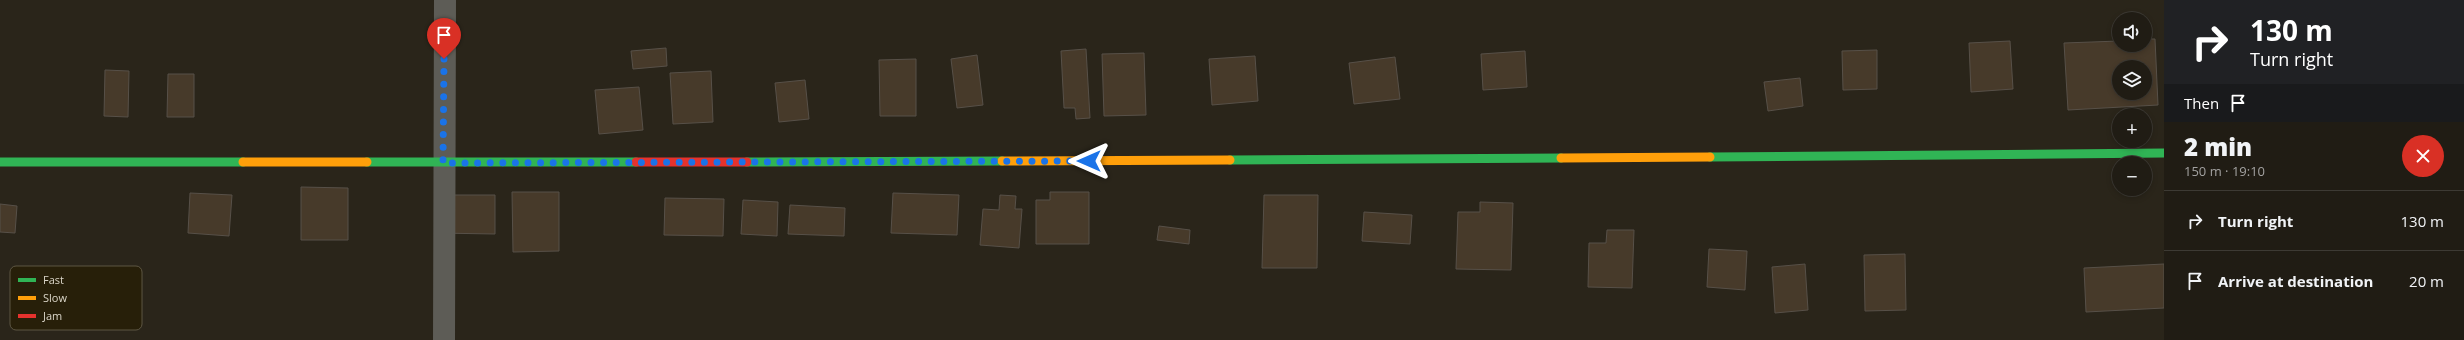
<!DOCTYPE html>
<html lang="en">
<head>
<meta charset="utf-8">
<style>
	body { margin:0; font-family:"Open Sans",sans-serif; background:#2d2922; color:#f1f3f6; height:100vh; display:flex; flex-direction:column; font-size:15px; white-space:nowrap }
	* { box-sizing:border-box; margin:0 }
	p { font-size:13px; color:#a2a1a0 }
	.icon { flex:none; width:22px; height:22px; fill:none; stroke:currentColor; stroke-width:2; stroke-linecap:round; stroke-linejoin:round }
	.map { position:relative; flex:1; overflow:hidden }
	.details { display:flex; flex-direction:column; background:#201c14; width:300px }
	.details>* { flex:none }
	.guide { background:#202124; color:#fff; overflow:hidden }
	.buttons { position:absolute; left:2112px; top:12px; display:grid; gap:8px }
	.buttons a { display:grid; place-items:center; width:40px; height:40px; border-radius:50%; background:#201c14; box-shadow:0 2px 6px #0003,0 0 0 1px #3d3a34; font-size:20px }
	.pin { position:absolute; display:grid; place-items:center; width:34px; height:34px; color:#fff; margin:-41px -17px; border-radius:50% 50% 50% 0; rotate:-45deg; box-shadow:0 0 4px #0007 }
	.pin .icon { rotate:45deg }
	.me { position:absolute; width:44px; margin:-22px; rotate:270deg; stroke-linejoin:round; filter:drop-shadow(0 0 3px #0008) }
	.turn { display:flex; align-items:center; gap:14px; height:84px; padding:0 20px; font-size:18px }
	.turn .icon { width:52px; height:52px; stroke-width:2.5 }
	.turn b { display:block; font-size:28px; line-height:34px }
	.then { display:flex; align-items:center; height:38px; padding:0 20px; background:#0003; gap:8px; font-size:15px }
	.round { display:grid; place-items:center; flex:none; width:42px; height:42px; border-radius:21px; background:#2d2922 }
	.headline { display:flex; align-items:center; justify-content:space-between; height:68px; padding:0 20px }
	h1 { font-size:24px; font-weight:800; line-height:30px }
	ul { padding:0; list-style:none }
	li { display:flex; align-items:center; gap:12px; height:60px; padding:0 20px; border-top:1px solid #3d3a34 }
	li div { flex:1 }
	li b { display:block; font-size:15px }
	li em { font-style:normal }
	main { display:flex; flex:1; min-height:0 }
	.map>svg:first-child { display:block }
</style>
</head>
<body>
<main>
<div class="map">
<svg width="2164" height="340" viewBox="0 0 2164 340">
	<rect width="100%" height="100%" fill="#2a251a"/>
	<path fill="#473a2a" stroke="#575048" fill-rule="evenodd" d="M2145 39H2155L2158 105 2068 110 2064 43 2119 41V45H2145ZM2119 67H2145V93H2119Z
		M2010 41 2013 89 1971 92 1969 43Z
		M666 48 667 66 633 69 631 51Z
		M1086 49 1090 118 1076 119 1075 108H1064L1061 51Z
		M1877 50V89L1843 90 1842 51Z
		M1525 51 1527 87 1483 90 1481 54Z
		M1144 53 1146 115 1104 116 1102 54Z
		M977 55 983 105 957 108 951 59Z
		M1255 56 1258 101 1212 105 1209 59Z
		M1395 57 1400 99 1354 104 1349 63Z
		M916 59V116H880L879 60Z
		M105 70 129 71 128 117 104 116Z
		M711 71 713 122 673 124 670 73Z
		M168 74H194V117H167Z
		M1800 78 1803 106 1768 111 1764 82Z
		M805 80 809 119 779 122 775 83Z
		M639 87 643 130 599 134 595 90Z
		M301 187 348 188V240H301Z
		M512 192H559V251L513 252Z
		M1050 192H1089V244H1036V200H1050Z
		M190 193 232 195 229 236 188 233Z
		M893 193 959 195 957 235 891 233Z
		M438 195H495V234L437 233Z
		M1000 195 1016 196 1015 209H1022L1019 248 980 245 983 209 999 210Z
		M1264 195H1318L1317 268H1262Z
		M665 198 724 199 723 236 664 235Z
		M743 200 778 202 777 236 741 234Z
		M1480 202 1513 203 1511 270 1456 269 1458 212H1480Z
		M0 204 17 206 15 233 0 232Z
		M790 205 845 208 844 236 788 234Z
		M1364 212 1412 215 1410 244 1362 241Z
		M1159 226 1190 230 1189 244 1157 240Z
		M1607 230H1634L1632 288 1588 287 1589 243H1606Z
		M1709 249 1747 251 1745 290 1707 287Z
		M1905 254 1906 310 1865 311 1864 255Z
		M1805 264 1808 310 1775 313 1772 267Z
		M2164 264V308L2086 312 2084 268Z"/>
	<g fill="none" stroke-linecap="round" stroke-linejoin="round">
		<path stroke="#5d5c56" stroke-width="22" d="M444 340 445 0"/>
		<path stroke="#30b455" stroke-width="9" d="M1710 157 2164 153
			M1230 160 1561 158
			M0 162H243
			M367 162H636
			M747 162 1002 161"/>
		<path stroke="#ff9f0a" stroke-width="9" d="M1561 158 1710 157
			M1002 161 1230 160
			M243 162H367"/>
		<path stroke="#e5322d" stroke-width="9" d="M636 162H747"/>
	</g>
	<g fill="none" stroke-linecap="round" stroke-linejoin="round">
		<path stroke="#1a73e8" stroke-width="7" stroke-dasharray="0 12.6" d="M444 59 443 163 1089 161"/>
	</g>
	<rect x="10" y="266" width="132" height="64" rx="6" fill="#271f09" stroke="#5d5643" stroke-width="1"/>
	<rect x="18" y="278" width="18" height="4" fill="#30b455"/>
	<rect x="18" y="296" width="18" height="4" fill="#ff9f0a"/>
	<rect x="18" y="314" width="18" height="4" fill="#e5322d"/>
	<g font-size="11" fill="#dbd6c9">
		<text x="43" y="284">Fast</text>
		<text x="43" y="302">Slow</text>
		<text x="43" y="320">Jam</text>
	</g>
</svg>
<div class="buttons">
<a><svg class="icon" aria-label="sound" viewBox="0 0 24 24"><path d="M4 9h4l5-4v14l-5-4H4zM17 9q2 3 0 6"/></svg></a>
<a><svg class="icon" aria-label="layers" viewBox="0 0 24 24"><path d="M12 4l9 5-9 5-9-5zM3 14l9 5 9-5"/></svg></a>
<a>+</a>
<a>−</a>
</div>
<div class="pin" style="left:444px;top:59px;background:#d93025"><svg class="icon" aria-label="arrive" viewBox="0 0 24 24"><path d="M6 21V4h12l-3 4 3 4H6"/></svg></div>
<svg class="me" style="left:1089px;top:161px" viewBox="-20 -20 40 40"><path d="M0-17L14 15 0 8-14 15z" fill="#1a73e8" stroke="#fff" stroke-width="4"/></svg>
</div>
<section class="details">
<div class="guide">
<div class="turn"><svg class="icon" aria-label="right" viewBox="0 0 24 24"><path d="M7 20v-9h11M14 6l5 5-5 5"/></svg><div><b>130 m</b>Turn right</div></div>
<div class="then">Then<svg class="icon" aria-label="arrive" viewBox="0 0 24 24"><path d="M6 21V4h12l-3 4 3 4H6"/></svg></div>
</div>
<div class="headline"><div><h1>2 min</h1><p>150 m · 19:10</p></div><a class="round" style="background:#d93025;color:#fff"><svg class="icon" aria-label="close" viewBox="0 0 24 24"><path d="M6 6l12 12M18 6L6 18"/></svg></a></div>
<ul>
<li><svg class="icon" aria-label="right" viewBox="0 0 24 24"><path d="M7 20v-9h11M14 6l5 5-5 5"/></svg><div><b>Turn right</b></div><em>130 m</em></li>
<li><svg class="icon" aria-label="arrive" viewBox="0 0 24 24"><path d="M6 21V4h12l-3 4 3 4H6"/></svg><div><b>Arrive at destination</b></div><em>20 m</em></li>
</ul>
</section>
</main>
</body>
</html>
